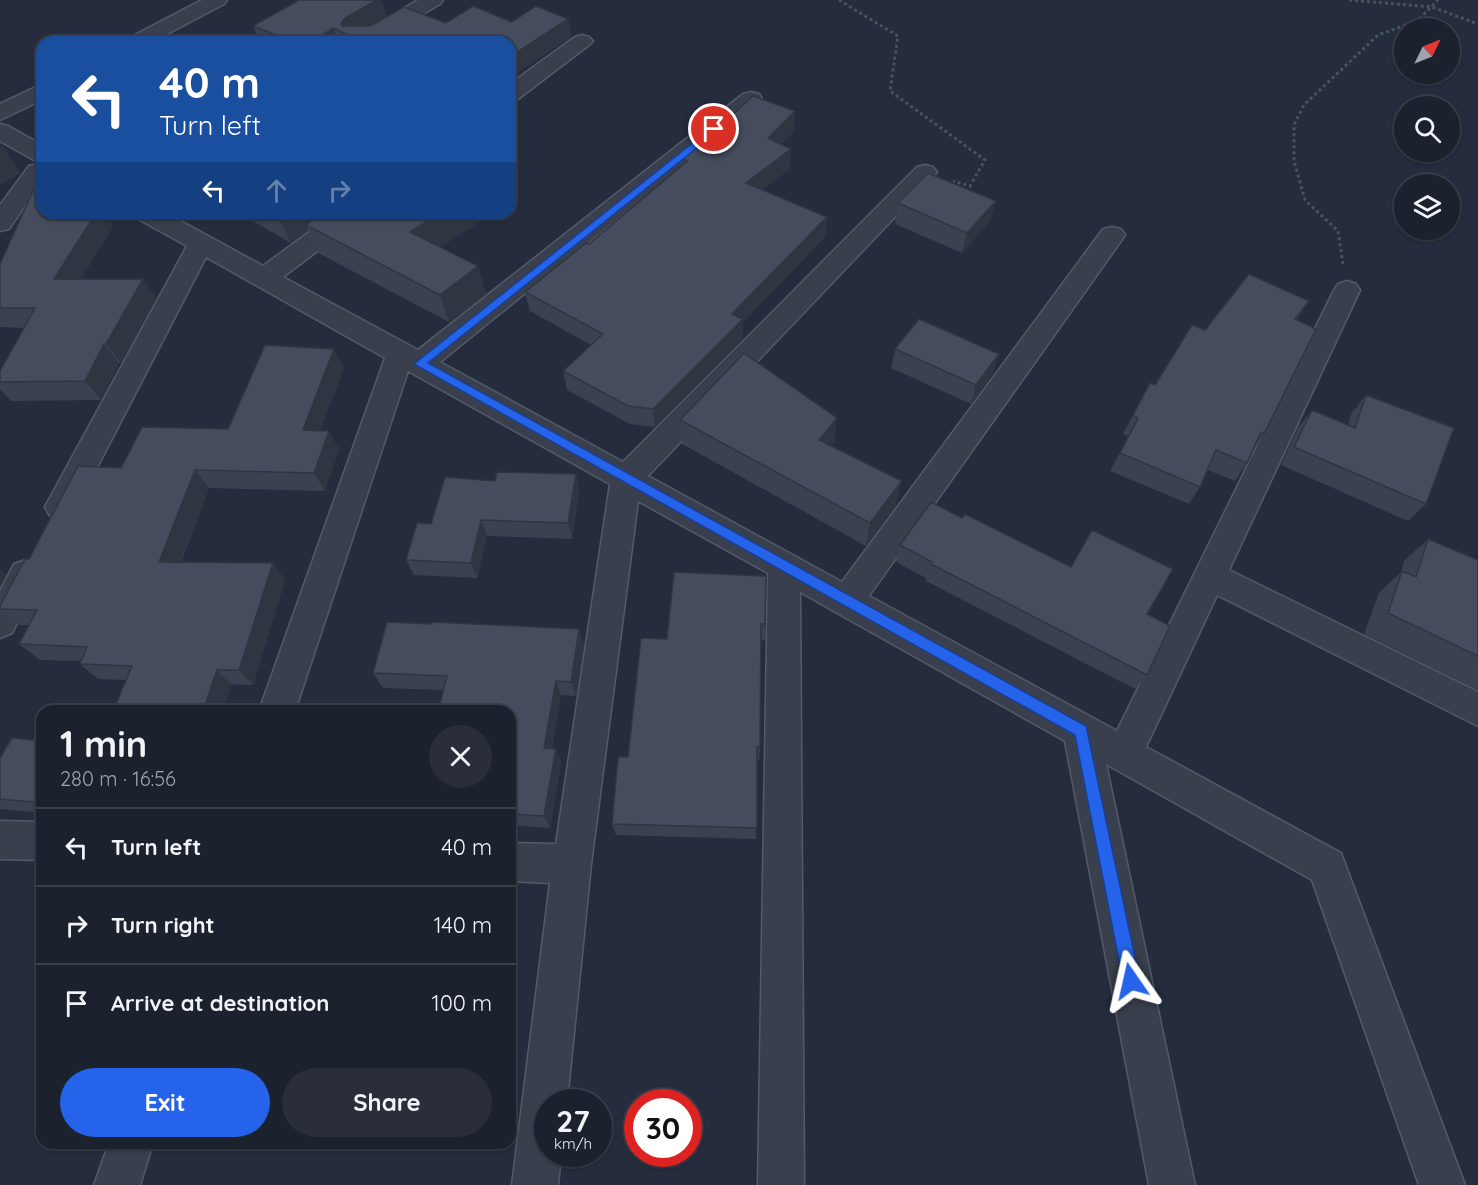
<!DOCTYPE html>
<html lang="en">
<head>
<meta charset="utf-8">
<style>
	body { margin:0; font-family:Quicksand,sans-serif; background:#292e3a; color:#f1f3f6; height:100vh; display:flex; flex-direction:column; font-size:22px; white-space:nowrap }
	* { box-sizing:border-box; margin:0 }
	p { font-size:20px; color:#a0a3aa }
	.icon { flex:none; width:33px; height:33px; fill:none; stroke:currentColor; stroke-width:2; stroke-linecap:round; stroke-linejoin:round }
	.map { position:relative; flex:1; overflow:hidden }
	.sheet { position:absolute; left:36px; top:705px; width:480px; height:444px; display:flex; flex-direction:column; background:#1c212e; border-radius:18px; box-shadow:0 2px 4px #0004,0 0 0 2px #3a3e4a }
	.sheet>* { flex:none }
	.top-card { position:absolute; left:36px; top:36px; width:480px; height:183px; border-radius:18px; box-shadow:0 2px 4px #0004,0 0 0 2px #3a3e4a; background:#1a4fa0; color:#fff; overflow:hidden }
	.needle { width:39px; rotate:47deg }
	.controls { position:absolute; left:1394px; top:18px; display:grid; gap:12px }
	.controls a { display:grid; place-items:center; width:66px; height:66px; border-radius:50%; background:#1c212e; box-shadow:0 2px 4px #0004,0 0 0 2px #3a3e4a; font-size:30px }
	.speed { position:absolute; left:534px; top:1089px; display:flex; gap:12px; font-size:30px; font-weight:700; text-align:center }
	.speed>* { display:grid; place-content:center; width:78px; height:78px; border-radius:50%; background:#1c212e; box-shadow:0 2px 4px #0004,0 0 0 2px #3a3e4a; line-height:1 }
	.speed small { font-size:15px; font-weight:400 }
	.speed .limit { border:9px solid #d22; background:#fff; color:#111 }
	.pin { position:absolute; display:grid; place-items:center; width:51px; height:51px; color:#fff; margin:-26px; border:3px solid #fff; border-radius:50%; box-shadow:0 2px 6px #0007 }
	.me { position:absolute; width:66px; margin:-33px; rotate:349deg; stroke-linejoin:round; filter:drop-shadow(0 0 4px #0008) }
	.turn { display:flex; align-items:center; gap:21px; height:126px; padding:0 24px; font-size:27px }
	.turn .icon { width:78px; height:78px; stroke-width:2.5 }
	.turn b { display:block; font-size:42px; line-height:51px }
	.lanes { display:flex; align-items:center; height:57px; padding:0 24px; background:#0003; justify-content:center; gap:30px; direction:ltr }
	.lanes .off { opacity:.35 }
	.round { display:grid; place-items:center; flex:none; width:63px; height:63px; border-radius:32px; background:#292e3a }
	.headline { display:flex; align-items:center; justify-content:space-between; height:102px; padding:0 24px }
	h1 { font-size:36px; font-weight:800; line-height:45px }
	.action { display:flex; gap:12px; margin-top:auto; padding:12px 24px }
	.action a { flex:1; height:69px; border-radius:36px; background:#2563eb; color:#fff; font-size:24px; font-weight:800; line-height:69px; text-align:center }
	.action a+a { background:#292e3a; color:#f1f3f6 }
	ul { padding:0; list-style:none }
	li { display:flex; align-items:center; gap:18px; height:78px; padding:0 24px; border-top:2px solid #3a3e4a }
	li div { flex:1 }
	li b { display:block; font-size:22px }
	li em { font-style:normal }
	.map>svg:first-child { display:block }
</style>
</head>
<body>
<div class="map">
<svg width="1478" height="1185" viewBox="0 0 1478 1185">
	<rect width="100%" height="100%" fill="#252c3d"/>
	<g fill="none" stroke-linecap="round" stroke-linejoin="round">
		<g stroke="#545a68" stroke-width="3">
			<path id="minor" d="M202 0H227L224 4 152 42H125L129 38Z
				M418 0H443L440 4 375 42H349L353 38Z
				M582 35 589 37 593 41 589 45 518 99 510 101V84L575 37Z
				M42 84V100L0 120V104Z
				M751 92 759 94 762 99 759 104 440 362 623 462 917 167 925 165 933 167 937 172 933 177 648 476 842 582 1103 229 1112 227 1121 229 1125 235 1121 241 869 596 1117 731 1334 290 1338 284 1347 281 1356 284 1360 290 1229 570 1478 692V726L1217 595 1146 747 1341 853 1465 1185H1419L1312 880 1106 764 1195 1185H1149L1065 741 800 592 804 1185H758L768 573 638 501 591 864 567 1102H548V1154H561L558 1185H512L550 883 510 881V843L556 844 610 484 408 371 295 711H259L385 358 206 257 72 516 61 519 50 516 45 507 187 246 138 219 135 213H166L263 266 335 213H363L360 219 283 277 418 350 743 94Z
				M0 124 8 126 42 145V162L34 160 0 141Z
				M37 164 42 165V181L9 229 0 231V205L29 166Z
				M26 560 38 564 42 574 12 633 0 638V591L14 564Z
				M0 821 42 822V860L0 859Z
				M109 1143H153L140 1185H94Z"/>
		</g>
		<path stroke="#45555b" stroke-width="3" stroke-dasharray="3 3" stroke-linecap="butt" d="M839 0 898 36 890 91 985 160 970 186 953 181
			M1349 0 1432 7 1478 24
			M1343 264 1338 231 1305 200 1294 161V125L1304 105 1378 35 1417 21 1438 0"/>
		<use href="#minor" fill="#393f4d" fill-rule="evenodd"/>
	</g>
	<path fill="#3a4151" d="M387 16 369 26 512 22 568 19 571 37 510 42H260L253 26Z
		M794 131 781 144 790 169 762 190 827 217 825 237 743 322V338L655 427 630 424 567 390 563 371 591 345 530 311 525 292 589 244 681 166 680 157 710 135Z
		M898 203 990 221 962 253 895 224Z
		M239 213H482L484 219 440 247 478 266 486 294 449 322 318 253 308 230 291 243Z
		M113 226 81 279H143L156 298 121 363H119L101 400 11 401 0 389V371L24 328 0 327V264Z
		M1309 301 1297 320 1264 434 1253 450 1247 463 1235 481 1208 470 1200 487 1189 504 1110 471 1128 436 1123 434 1133 415 1155 385 1205 330Z
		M895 349 999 354 993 373 971 404 891 368Z
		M344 368 320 431 339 449 325 491 209 488 181 562 273 563 285 580 253 685 98 679 80 664 81 661 40 660 19 644 29 625H19L0 611V609L29 559 121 468 228 429Z
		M1366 395 1426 504 1408 521 1281 465 1298 428 1312 410 1348 425 1351 414Z
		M680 420 834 442 831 446 896 505 866 546 682 444Z
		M576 474 579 491 572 539 487 536 477 578 414 575 406 560 431 524 495 481Z
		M1428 539 1478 560V690L1364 634 1379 593 1401 572 1404 561Z
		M900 545 1147 614V675L1135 689 926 581V578L896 562Z
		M674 572 765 624V640H761L760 747 759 760H757L756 839 616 835 612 824 628 757 667 639Z
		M432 624 579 629 584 645 576 696 561 695 552 748 556 749 561 762 550 828 510 825V711L443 690 383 688 373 673Z
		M42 741V813L0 809V758Z"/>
	<path fill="#303542" d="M377 0H382L387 16 351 36 341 24 345 18Z
		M568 19 571 37 510 78V57Z
		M333 28 338 42H312Z
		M795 111 794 131 767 158 768 138Z
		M3 146 21 173 0 185V148Z
		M791 149 790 169 746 202V183Z
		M996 201 990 221 962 253 967 233Z
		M96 213H105L113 226 69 299 54 279Z
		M280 213H331L306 225 308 230 291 243 277 215Z
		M441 213H482L484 219 419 260 410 232Z
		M827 217 825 237 743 322V338L655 427 653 409 732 314Z
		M478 266 486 294 449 322 440 295Z
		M143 279 156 298 121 363 106 344Z
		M104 344 119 363 101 400 85 381Z
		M334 349 344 368 313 449 303 430Z
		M999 354 993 373 971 404 976 385Z
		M837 418 834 442 817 464 819 440Z
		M329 431 339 449 325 491 314 473Z
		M195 470 209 488 174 578 159 562Z
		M576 474 579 491 572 539 568 523Z
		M902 481 896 505 866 546 870 523Z
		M481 520 487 536 477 578 471 563Z
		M273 563 285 580 253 685 239 670Z
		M0 569 6 575 0 587Z
		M579 629 584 645 576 696 571 682Z
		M217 670 232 685 223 711H203Z
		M556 681 561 695 550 761 544 748Z
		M556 749 561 762 550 828 544 816Z"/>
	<path fill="#444c5e" stroke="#303542" stroke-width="1.5" d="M299 0H377L345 18 341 24 343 26H370L404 7 446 23 473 6 512 22 536 6 568 19 510 57V42H364L333 28 312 42H294L253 26Z
		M753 96 795 111 768 138 791 149 746 183 827 217 732 314 743 319 653 409 628 406 563 371 603 334 525 292 586 243 589 244 687 161 680 157 708 134 710 135Z
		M41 173 42 213H96L54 279H143L106 344H104L85 381 0 382V371L35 308H0V264Z
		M928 173 996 201 967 233 898 203Z
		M322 213H441L410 232 478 266 440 295 306 225Z
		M1249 274 1309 301 1295 319 1316 329 1264 434 1261 432 1247 463 1216 450 1200 487 1120 453 1138 418 1133 415 1150 383 1155 385 1192 325 1205 330Z
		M919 319 999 354 976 385 895 349Z
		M265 345 334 349 303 430 329 431 314 473 195 470 159 562 273 563 239 670H217L203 711H113L132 666 80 664 87 647 19 644 37 610 0 609V606L25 559H29L78 466 121 468 142 427 228 429Z
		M744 353 837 418 819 440 902 481 870 523 680 420Z
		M1366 395 1454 428 1426 504 1294 447 1312 410 1355 428Z
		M497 472 576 474 568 523 481 520 471 563 406 560 417 523 431 524 445 477 495 481Z
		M931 502 962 518 965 514 1071 567 1092 530 1173 569 1147 614 1170 626 1147 675 931 564 932 562 900 545Z
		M1428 539 1478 560V656L1388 613 1402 571 1416 577Z
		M674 572 766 576 765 624H761L760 747H757V828L612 824 618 757H628L641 638 667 639Z
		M387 622 432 624 433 622 579 629 571 682 556 681 544 748 556 749 544 816 510 814V711H438L447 676 373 673Z
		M12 738 42 741V803L0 799V758Z"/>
	<path fill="#2563eb" stroke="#184099" stroke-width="1.5" d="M714 126 718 127V131L428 363 1086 726 1140 981 1137 987 1131 989 1125 987 1123 981 1075 735 414 364Z"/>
</svg>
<div class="controls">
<a><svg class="needle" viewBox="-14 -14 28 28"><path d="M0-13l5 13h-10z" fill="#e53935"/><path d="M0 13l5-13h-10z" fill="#a0a3aa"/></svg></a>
<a><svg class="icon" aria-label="search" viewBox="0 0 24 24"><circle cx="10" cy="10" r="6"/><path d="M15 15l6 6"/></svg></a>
<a><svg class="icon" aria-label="layers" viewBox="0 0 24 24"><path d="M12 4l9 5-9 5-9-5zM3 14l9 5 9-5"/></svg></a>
</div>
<div class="speed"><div>27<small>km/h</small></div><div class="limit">30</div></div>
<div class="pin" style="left:714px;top:129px;background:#d93025"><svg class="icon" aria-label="arrive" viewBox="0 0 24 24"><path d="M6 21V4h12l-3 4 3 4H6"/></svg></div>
<svg class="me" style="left:1131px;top:981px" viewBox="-20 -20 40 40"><path d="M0-17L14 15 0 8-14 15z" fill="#2563eb" stroke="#fff" stroke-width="4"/></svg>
<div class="top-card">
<div class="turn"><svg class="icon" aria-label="left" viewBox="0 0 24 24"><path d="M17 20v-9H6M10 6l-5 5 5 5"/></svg><div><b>40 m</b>Turn left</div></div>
<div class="lanes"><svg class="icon" aria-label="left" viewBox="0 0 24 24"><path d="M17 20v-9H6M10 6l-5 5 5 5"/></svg><svg class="icon off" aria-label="ahead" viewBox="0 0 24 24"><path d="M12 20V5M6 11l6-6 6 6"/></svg><svg class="icon off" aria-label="right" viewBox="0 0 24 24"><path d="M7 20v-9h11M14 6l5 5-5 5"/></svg></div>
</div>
<section class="sheet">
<div class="headline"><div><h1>1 min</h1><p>280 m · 16:56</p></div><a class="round"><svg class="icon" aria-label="close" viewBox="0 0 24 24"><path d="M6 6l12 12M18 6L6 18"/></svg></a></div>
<ul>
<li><svg class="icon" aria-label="left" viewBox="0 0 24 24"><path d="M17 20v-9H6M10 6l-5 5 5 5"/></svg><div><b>Turn left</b></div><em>40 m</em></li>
<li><svg class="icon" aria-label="right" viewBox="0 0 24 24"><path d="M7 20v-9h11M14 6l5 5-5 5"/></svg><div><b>Turn right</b></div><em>140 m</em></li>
<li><svg class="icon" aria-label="arrive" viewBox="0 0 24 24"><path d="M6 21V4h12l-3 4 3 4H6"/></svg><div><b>Arrive at destination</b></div><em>100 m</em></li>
</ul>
<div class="action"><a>Exit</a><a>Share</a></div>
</section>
</div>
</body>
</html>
